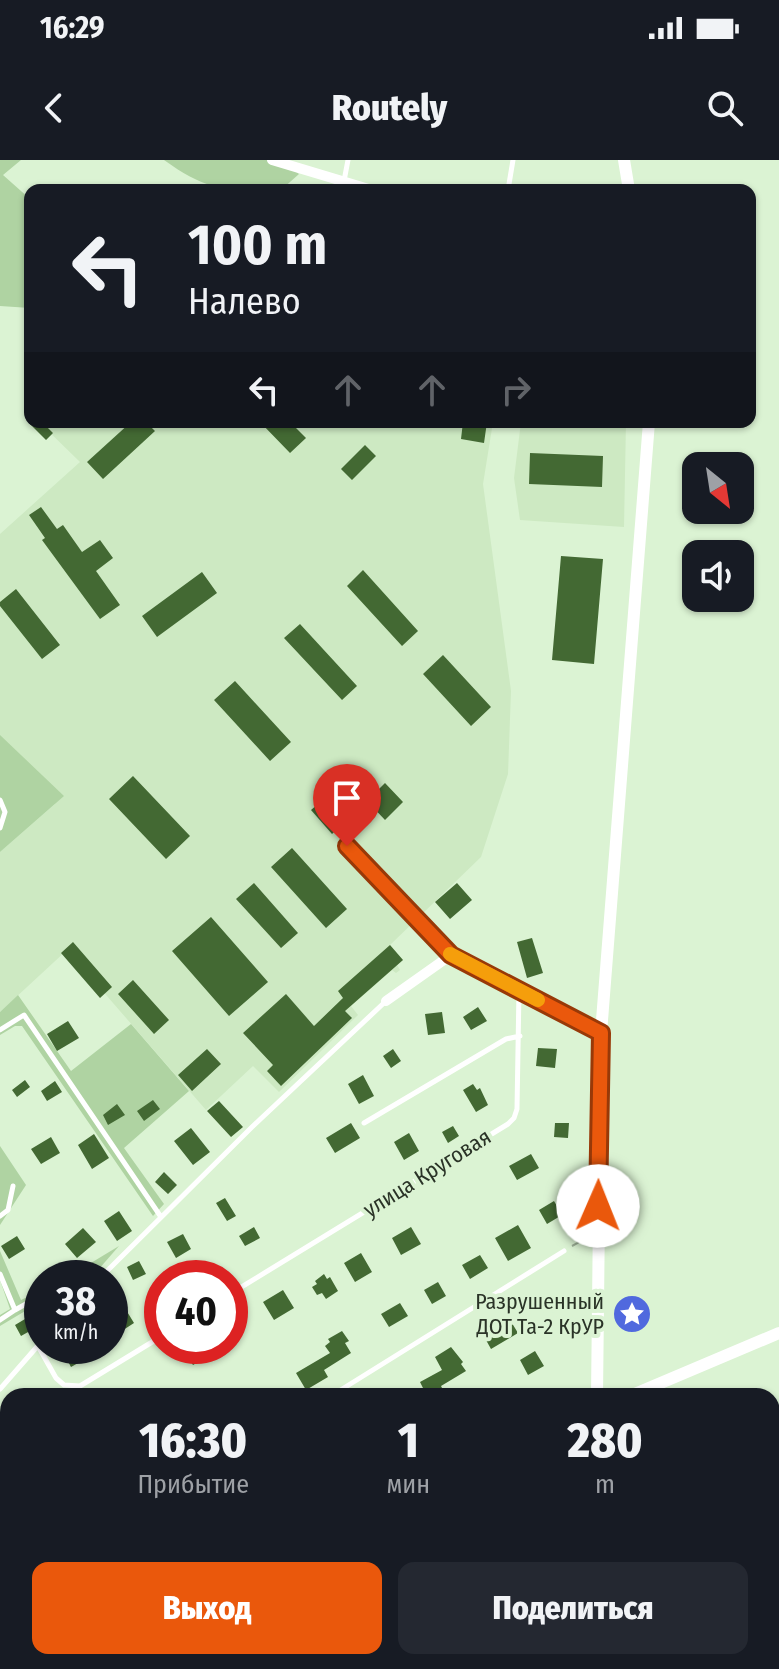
<!DOCTYPE html>
<html lang="ru">
<head>
<meta charset="utf-8">
<style>
	body { margin:0; font-family:"Fira Sans Condensed",sans-serif; background:#242831; color:#f1f3f6; height:100vh; display:flex; flex-direction:column; font-size:30px; white-space:nowrap }
	* { box-sizing:border-box; margin:0 }
	p { font-size:26px; color:#9ea1a6 }
	.icon { flex:none; width:44px; height:44px; fill:none; stroke:currentColor; stroke-width:2; stroke-linecap:round; stroke-linejoin:round }
	.map { position:relative; flex:1; overflow:hidden }
	.drawer { position:absolute; left:0px; top:1228px; width:780px; height:282px; display:flex; flex-direction:column; background:#171b24; border-radius:24px 24px 0 0; box-shadow:0 2px 6px #0004 }
	.drawer>* { flex:none }
	.top-card { position:absolute; left:24px; top:24px; width:732px; height:244px; border-radius:16px; box-shadow:0 2px 6px #0004; background:#171b24; color:#f1f3f6; overflow:hidden }
	.needle { width:52px; rotate:150deg }
	.controls { position:absolute; left:682px; top:292px; display:grid; gap:16px }
	.controls a { display:grid; place-items:center; width:72px; height:72px; border-radius:16px; background:#171b24; box-shadow:0 2px 6px #0004; font-size:40px }
	.speed { position:absolute; left:24px; top:1100px; display:flex; gap:16px; font-size:40px; font-weight:700; text-align:center }
	.speed>* { display:grid; place-content:center; width:104px; height:104px; border-radius:50%; background:#171b24; box-shadow:0 2px 6px #0004; line-height:1 }
	.speed small { font-size:20px; font-weight:400 }
	.speed .limit { border:12px solid #d22; background:#fff; color:#111 }
	.pin { position:absolute; display:grid; place-items:center; width:68px; height:68px; color:#fff; margin:-82px -34px; border-radius:50% 50% 50% 0; rotate:-45deg; box-shadow:0 0 8px #0007 }
	.pin .icon { rotate:45deg }
	.me { position:absolute; width:88px; margin:-44px; rotate:1deg; stroke-linejoin:round; filter:drop-shadow(0 0 6px #0008) }
	.turn { display:flex; align-items:center; gap:28px; height:168px; padding:0 32px; font-size:36px }
	.turn .icon { width:104px; height:104px; stroke-width:2.5 }
	.turn b { display:block; font-size:56px; line-height:68px }
	.lanes { display:flex; align-items:center; height:76px; padding:0 32px; background:#0003; justify-content:center; gap:40px; direction:ltr }
	.lanes .off { opacity:.35 }
	.eta { display:flex; justify-content:space-evenly; align-items:center; height:136px; text-align:center }
	.eta b { font-size:48px; font-weight:800; line-height:56px }
	.button { display:flex; gap:16px; margin-top:auto; padding:16px 32px }
	.button a { flex:1; height:92px; border-radius:16px; background:#ea580c; color:#fff; font-size:32px; font-weight:800; line-height:92px; text-align:center }
	.button a+a { background:#242831; color:#f1f3f6 }
	.status { display:flex; justify-content:space-between; align-items:center; height:56px; padding:0 40px; background:#171b24; direction:ltr }
	.status svg { height:22px; fill:currentColor }
	header { display:flex; justify-content:space-between; align-items:center; height:104px; padding:0 32px; background:#171b24; font-size:36px; font-weight:800 }
	.map>svg:first-child { display:block }
</style>
</head>
<body>
<div class="status"><b>16:29</b><svg viewBox="0 0 49 12"><path d="M0 12V9h3v3zM5 12V6h3v6zM10 12V3h3v9zM15 12V0h3v12zM26 1h20v11H26zM47 4h2v5h-2z"/></svg></div>
<header><svg class="icon" aria-label="back" viewBox="0 0 24 24"><path d="M15 5l-7 7 7 7"/></svg>Routely<svg class="icon" aria-label="search" viewBox="0 0 24 24"><circle cx="10" cy="10" r="6"/><path d="M15 15l6 6"/></svg></header>
<div class="map">
<svg width="779" height="1509" viewBox="0 0 779 1509">
	<rect width="100%" height="100%" fill="#dbf3d3"/>
	<path fill="#cde9c2" d="M39 262H493L483 324 511 531 508 614 481 697 390 785 403 800 397 805 400 810 396 813 392 810 351 846 358 855 279 932 253 906 206 950 67 790 0 852V692L55 644 0 591V374L80 302Z
		M521 262H626L624 367 520 360 514 318Z"/>
	<path fill="#afd3a2" d="M0 0H21L3 15 30 39V148L0 146Z
		M164 0H280L299 14 281 30C226 30 210 33 164 0Z
		M0 575 64 636 0 692Z
		M18 835 71 911 131 864 189 931 124 988 164 1044 153 1056 22 866H15L0 875V852Z
		M0 986 26 1025 0 1065Z
		M119 1086 91 1118H66Z
		M0 1091 21 1140 42 1130V1141L0 1166V1155L10 1149 0 1120Z"/>
	<path fill="#436933" d="M28 262H42L53 273 46 280Z
		M131 262H146L155 271 103 319 87 302Z
		M260 262H290L306 278 290 293Z
		M463 262H487L484 283 461 279Z
		M365 285 376 296 352 320 341 309Z
		M530 293 603 296 602 327 529 324Z
		M41 347 57 369 63 365 82 392 100 380 113 398 96 411 120 445 100 459 42 380 45 378 29 355Z
		M561 396 603 399 594 504 552 500Z
		M363 410 418 471 402 486 347 426Z
		M202 412 217 433 157 477 142 456Z
		M16 429 60 485 42 499 0 446V442Z
		M300 464 357 526 342 540 284 478Z
		M443 495 491 547 471 566 423 514Z
		M235 521 291 582 270 601 214 540Z
		M133 616 190 676 166 699 109 639Z
		M385 623 403 642 385 660 367 641Z
		M324 639 344 662 332 674 311 650Z
		M292 688 347 749 326 768 271 707Z
		M254 723 298 773 281 788 236 739Z
		M457 723 472 740 450 759 435 742Z
		M211 757 268 822 229 856 172 791Z
		M532 778 543 813 527 818 517 782Z
		M73 782 112 827 100 838 61 793Z
		M390 785 403 800 345 851 352 858 281 926 267 911 273 905 243 873 286 834 314 866 343 838 338 831Z
		M133 820 169 860 154 874 118 834Z
		M478 847 487 861 471 870 463 857Z
		M442 852 445 873 428 875 425 854Z
		M68 861 79 878 57 891 47 874Z
		M538 888 557 889 555 908 536 906Z
		M207 889 221 904 192 931 178 915Z
		M393 889 401 901 391 908 383 896Z
		M363 915 374 936 359 944 348 924Z
		M25 920 30 927 17 937 12 930Z
		M55 921 62 932 47 941 41 931Z
		M473 924 477 930 480 928 488 945 476 952 463 930Z
		M153 940 160 949 144 961 137 951Z
		M219 941 243 967 231 977 207 951Z
		M117 944 125 955 108 965 103 955Z
		M351 963 360 978 335 993 326 978Z
		M555 963H569L568 978 554 977Z
		M453 966 459 976 448 983 442 972Z
		M191 968 210 992 193 1005 174 981Z
		M409 973 419 991 404 1000 394 982Z
		M94 974 109 998 92 1009 78 985Z
		M51 977 60 993 41 1004 31 989Z
		M531 994 539 1008 517 1020 509 1006Z
		M164 1012 177 1025 168 1034 155 1022Z
		M225 1038 236 1056 227 1061 216 1043Z
		M554 1041 562 1055 547 1064 539 1050Z
		M119 1051 132 1071 117 1081 104 1061Z
		M518 1065 531 1088 508 1101 495 1078Z
		M254 1067 260 1078 245 1086 239 1076Z
		M411 1067 421 1084 401 1095 392 1078Z
		M83 1068 96 1082 77 1098 65 1084Z
		M183 1074 191 1089 176 1098 167 1082Z
		M17 1076 25 1089 9 1099 1 1086Z
		M361 1093 372 1112 355 1122 344 1103Z
		M480 1095 488 1108 470 1119 462 1105Z
		M139 1101 146 1114 133 1120 127 1107Z
		M324 1114 327 1119 330 1117 338 1131 326 1139 322 1133 317 1135 312 1127 317 1124 315 1121Z
		M438 1122 446 1136 432 1144 424 1130Z
		M283 1130 294 1148 274 1160 263 1142Z
		M162 1134V1163L149 1142Z
		M400 1143 408 1156 389 1167 381 1154Z
		M123 1145 134 1163 117 1174 110 1163V1152Z
		M507 1155 518 1173 491 1189 481 1171Z
		M30 1156 37 1167 21 1176 15 1165Z
		M342 1171 349 1181 345 1183 351 1193 324 1210 328 1217 306 1230 296 1213 330 1193 325 1186 330 1182 328 1179Z
		M73 1186H80L87 1198 71 1207 63 1192Z
		M192 1186H200L207 1197 193 1205 184 1191Z
		M451 1187 463 1202 461 1204 466 1211 441 1226 444 1232 435 1236H427L420 1222 442 1210 435 1197Z
		M535 1191 544 1206 528 1215 520 1200Z"/>
	<g fill="none" stroke-linecap="round" stroke-linejoin="round">
		<path stroke="#9caf96" stroke-width="2" stroke-dasharray="8 4" stroke-linecap="butt" d="M572 1086 587 1078"/>
		<path stroke="#fff" stroke-width="5" d="M344 21 348 0
			M508 30 513 0
			M0 640 5 652 0 668
			M347 686 450 794
			M0 870 24 855 161 1057
			M364 963 506 879 520 876
			M0 1056 8 1050 13 1026
			M0 1114 15 1150 0 1160
			M100 1118 252 967 386 841
			M230 1134 508 964 514 958 517 949 519 830
			M15 1150 42 1135
			M38 1186 56 1218 64 1225 80 1226 162 1176
			M0 1229 42 1181
			M331 1236 564 1091
			M0 1438 8 1433
			M228 1502 233 1509
			M6 1509 17 1502"/>
		<path stroke="#fff" stroke-width="10" d="M272 0 372 30
			M386 841 451 795 601 873
			M772 1339 779 1334
			M0 1501 5 1509
			M545 1509 554 1502"/>
		<path stroke="#fff" stroke-width="12" d="M624 0 629 30
			M597 1236 601 873 649 262
			M630 1236 779 1173
			M115 1509 127 1502"/>
	</g>
	<g fill="none" stroke-linecap="round" stroke-linejoin="round">
		<g stroke="#983908" stroke-width="20">
			<path id="route" d="M347 686 451 795 601 873 598 1046"/>
		</g>
		<use href="#route" stroke="#ea580c" stroke-width="14"/>
		<path stroke="#f59e0b" stroke-width="14" d="M450 794 538 840"/>
	</g>
	<defs>
		<g id="sight-disc" transform="scale(2)"><circle r="9.5" fill="#5069de" stroke="#dbf3d3"/><path d="M0-6L1.8-2.2L6-1.7L2.9 1.2L3.7 5.4L0 3.3L-3.7 5.4L-2.9 1.2L-6-1.7L-1.8-2.2Z" fill="#fff"/></g>
	</defs>
	<g fill-rule="evenodd">
		<use href="#sight-disc" x="632" y="1154"/>
	</g>
	<g text-anchor="middle" dominant-baseline="central" stroke-width="8" stroke-linejoin="round" paint-order="stroke">
		<g font-size="22" fill="#2a3327" stroke="#dbf3d3">
			<text transform="translate(427 1013) rotate(-32)">улица Круговая</text>
		</g>
		<g font-size="22" fill="#2a3327" stroke="#dbf3d3" text-anchor="end">
			<text x="604" y="1141">Разрушенный<tspan x="604" dy="25">ДОТ Та-2 КрУР</tspan></text>
		</g>
	</g>
</svg>
<div class="controls">
<a><svg class="needle" viewBox="-14 -14 28 28"><path d="M0-13l5 13h-10z" fill="#e53935"/><path d="M0 13l5-13h-10z" fill="#9ea1a6"/></svg></a>
<a><svg class="icon" aria-label="sound" viewBox="0 0 24 24"><path d="M4 9h4l5-4v14l-5-4H4zM17 9q2 3 0 6"/></svg></a>
</div>
<div class="speed"><div>38<small>km/h</small></div><div class="limit">40</div></div>
<div class="pin" style="left:347px;top:686px;background:#d93025"><svg class="icon" aria-label="arrive" viewBox="0 0 24 24"><path d="M6 21V4h12l-3 4 3 4H6"/></svg></div>
<svg class="me" style="left:598px;top:1046px" viewBox="-20 -20 40 40"><circle r="19" fill="#fff"/><path d="M0-13L10 11 0 6-10 11z" fill="#ea580c"/></svg>
<div class="top-card">
<div class="turn"><svg class="icon" aria-label="left" viewBox="0 0 24 24"><path d="M17 20v-9H6M10 6l-5 5 5 5"/></svg><div><b>100 m</b>Налево</div></div>
<div class="lanes"><svg class="icon" aria-label="left" viewBox="0 0 24 24"><path d="M17 20v-9H6M10 6l-5 5 5 5"/></svg><svg class="icon off" aria-label="ahead" viewBox="0 0 24 24"><path d="M12 20V5M6 11l6-6 6 6"/></svg><svg class="icon off" aria-label="ahead" viewBox="0 0 24 24"><path d="M12 20V5M6 11l6-6 6 6"/></svg><svg class="icon off" aria-label="right" viewBox="0 0 24 24"><path d="M7 20v-9h11M14 6l5 5-5 5"/></svg></div>
</div>
<section class="drawer">
<div class="eta">
<div><b>16:30</b><p>Прибытие</p></div>
<div><b>1</b><p>мин</p></div>
<div><b>280</b><p>m</p></div>
</div>
<div class="button"><a>Выход</a><a>Поделиться</a></div>
</section>
</div>
</body>
</html>
